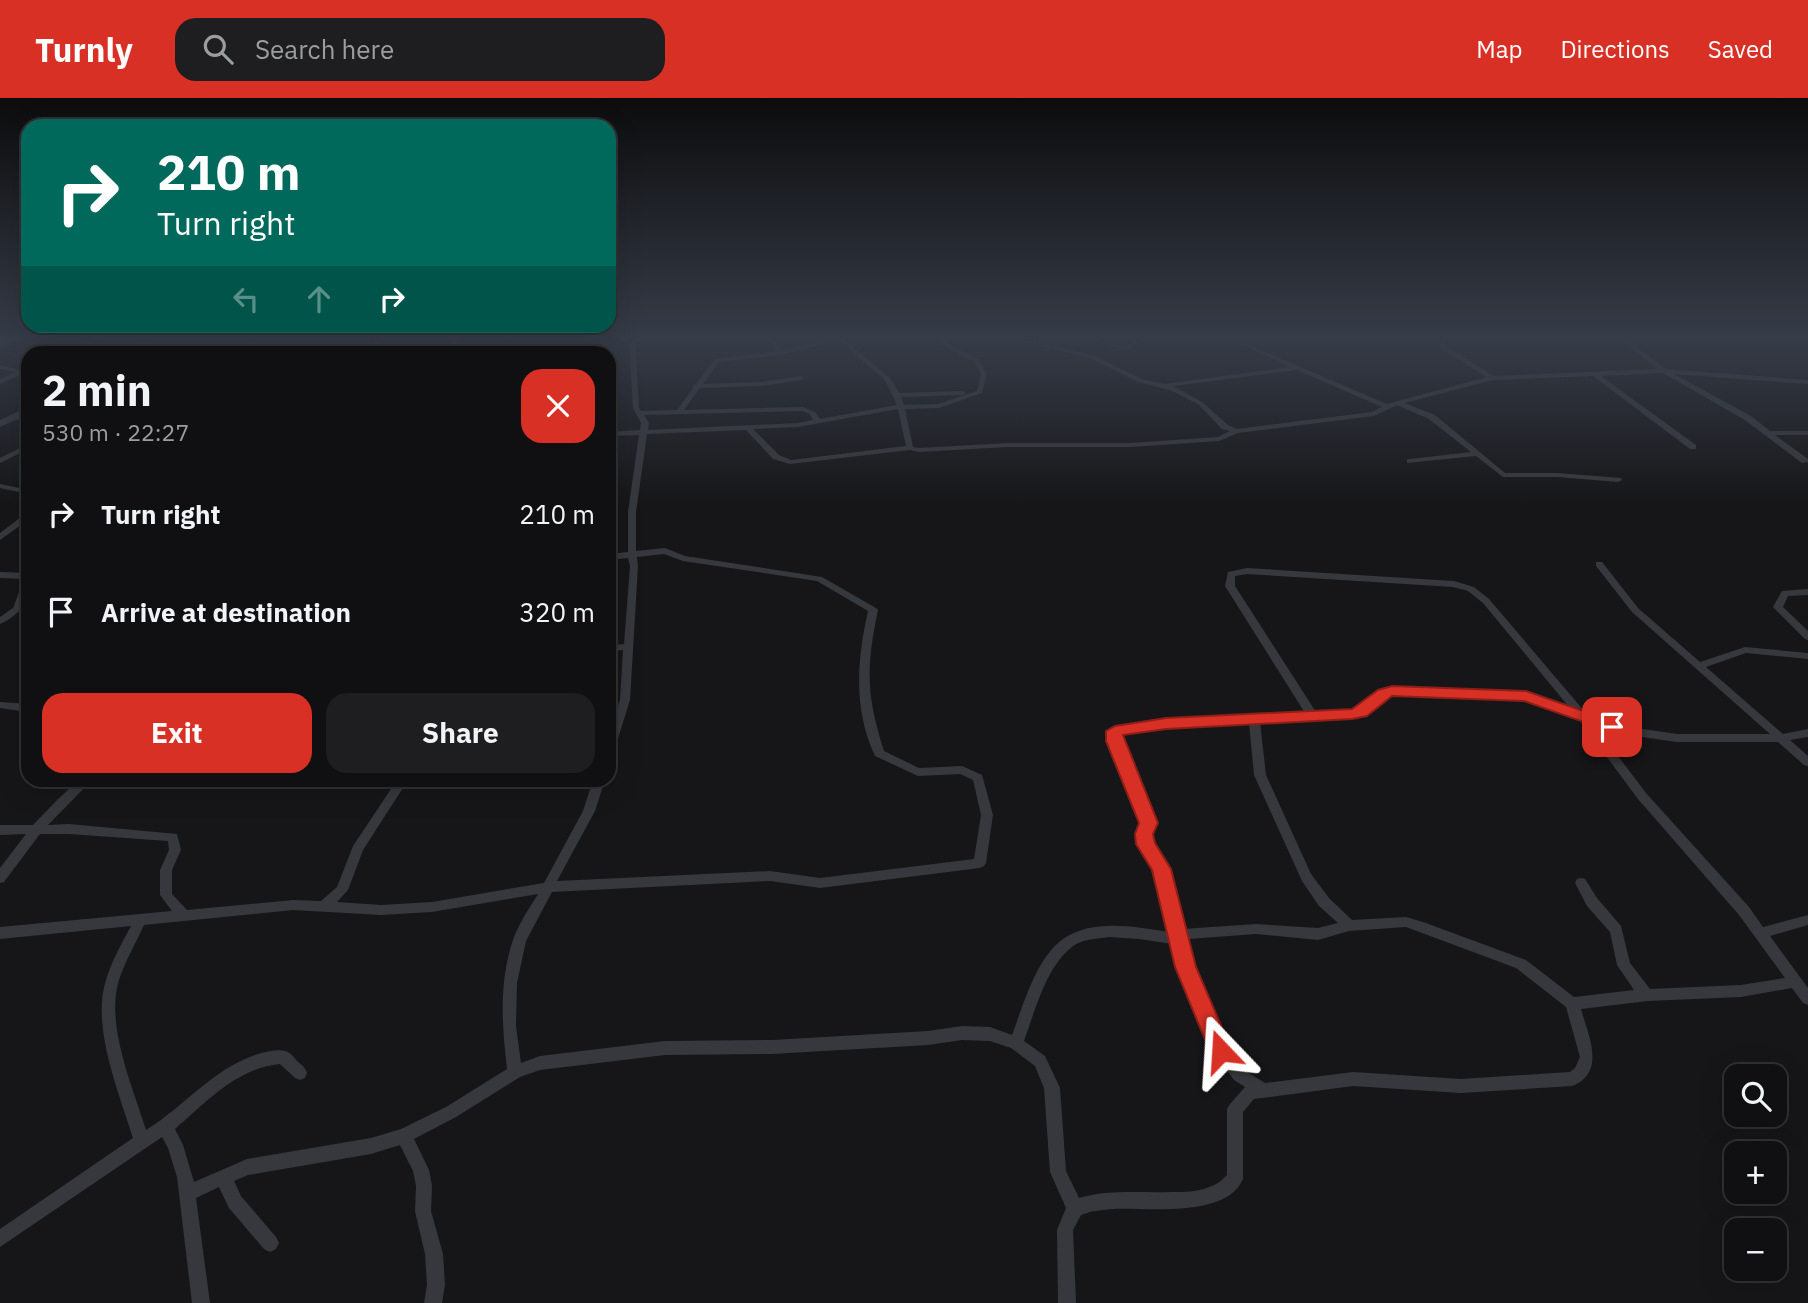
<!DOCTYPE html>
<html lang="en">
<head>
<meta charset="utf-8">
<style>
	body { margin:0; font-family:"IBM Plex Sans",sans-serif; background:#1e1e20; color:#f1f3f6; height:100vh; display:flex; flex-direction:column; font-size:26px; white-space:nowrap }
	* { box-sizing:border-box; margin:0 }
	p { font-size:23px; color:#9c9d9f }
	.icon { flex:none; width:38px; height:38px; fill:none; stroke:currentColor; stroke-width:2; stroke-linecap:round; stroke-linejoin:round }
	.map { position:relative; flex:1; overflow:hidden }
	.side { position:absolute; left:21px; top:248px; width:595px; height:441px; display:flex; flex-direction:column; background:#101012; border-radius:21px; box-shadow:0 7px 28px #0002,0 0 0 2px #303032 }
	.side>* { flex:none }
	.top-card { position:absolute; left:21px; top:21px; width:595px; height:214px; border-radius:21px; box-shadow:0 7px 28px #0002,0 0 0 2px #303032; background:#00695c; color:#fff; overflow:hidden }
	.buttons { position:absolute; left:1724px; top:966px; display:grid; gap:14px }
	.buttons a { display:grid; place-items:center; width:63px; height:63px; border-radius:14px; background:#101012; box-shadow:0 7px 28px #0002,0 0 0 2px #303032; font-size:35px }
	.pin { position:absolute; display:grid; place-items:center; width:60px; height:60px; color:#fff; margin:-30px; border-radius:14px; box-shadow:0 4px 10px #0006 }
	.me { position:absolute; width:77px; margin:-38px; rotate:340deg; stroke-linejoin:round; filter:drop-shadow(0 0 5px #0008) }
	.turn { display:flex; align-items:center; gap:24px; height:147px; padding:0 21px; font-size:32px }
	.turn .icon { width:91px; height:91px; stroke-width:2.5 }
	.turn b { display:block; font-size:49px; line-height:60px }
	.lanes { display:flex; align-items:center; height:66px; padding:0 21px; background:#0003; justify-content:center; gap:35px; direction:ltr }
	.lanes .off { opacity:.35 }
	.round { display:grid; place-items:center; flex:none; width:74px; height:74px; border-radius:21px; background:#1e1e20 }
	.head { display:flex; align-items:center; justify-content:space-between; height:119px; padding:0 21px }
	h1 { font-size:42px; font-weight:700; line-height:52px }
	.cta { display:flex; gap:14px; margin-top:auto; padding:14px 21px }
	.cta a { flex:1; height:80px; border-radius:21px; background:#d93025; color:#fff; font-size:28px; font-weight:700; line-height:80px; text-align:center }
	.cta a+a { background:#1e1e20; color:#f1f3f6 }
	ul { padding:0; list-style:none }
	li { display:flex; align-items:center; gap:21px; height:98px; padding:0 21px }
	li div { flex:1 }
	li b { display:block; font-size:26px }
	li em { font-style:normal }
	header { display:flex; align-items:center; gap:42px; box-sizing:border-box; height:98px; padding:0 35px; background:#d93025; color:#fff }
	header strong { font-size:33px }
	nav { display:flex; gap:38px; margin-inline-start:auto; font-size:24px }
	.search { width:490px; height:63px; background:#1e1e20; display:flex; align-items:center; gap:18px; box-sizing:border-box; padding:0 24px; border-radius:21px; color:#9c9d9f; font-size:26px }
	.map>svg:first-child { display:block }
</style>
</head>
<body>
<header>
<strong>Turnly</strong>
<div class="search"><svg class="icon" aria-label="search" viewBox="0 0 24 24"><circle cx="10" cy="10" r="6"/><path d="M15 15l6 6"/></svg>Search here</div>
<nav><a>Map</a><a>Directions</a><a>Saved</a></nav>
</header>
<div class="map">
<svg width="1808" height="1205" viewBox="0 0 1808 1205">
	<rect width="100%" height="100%" fill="#161618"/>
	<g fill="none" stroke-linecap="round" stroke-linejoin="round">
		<path fill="#37383d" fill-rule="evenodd" d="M19 239H27L0 250V246Z
			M95 239H102L68 256H59Z
			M374 239H380L381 245 374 256H367L375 245Z
			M456 239H462L448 256H441Z
			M629 239H635L639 310 641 313 677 312 693 290V287L696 286 715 261 776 253 765 239H771L782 252 835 239H841L890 280 899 295 963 293 966 295 963 297 901 299 904 307 938 306 977 293 981 276 974 264 929 239H936L979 262 987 276 982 295 939 310 905 311 913 349 919 350 1008 345H1130L1218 339 1230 333 1222 331 1198 306 1170 292 1138 284 1090 260 1009 240 1008 239H1017L1094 258 1142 281 1164 286 1290 269 1239 245 1237 239H1243L1244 243 1251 248 1387 306 1487 279 1442 251 1439 246 1443 240 1459 239 1458 240 1447 242 1445 246 1447 249 1494 278 1658 271 1617 239H1623L1666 271 1808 282V286L1674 276 1751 318 1770 333H1808V337H1775L1808 361V364L1802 365 1745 322 1663 275 1601 278 1696 347V351H1690L1593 278 1493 282 1404 305 1435 317 1505 375H1558L1621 380 1622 382 1618 384 1558 379H1503L1476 358 1407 365V361H1410L1471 354 1429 321 1397 307 1374 318 1238 335 1219 343 1130 349H1008L919 354 910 352 790 366 773 361 746 332 647 336 636 414V453L665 450 685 458 822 479 876 510 878 512C866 569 866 597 884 653L919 670 962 668 982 677 993 717 986 765 984 768 980 770 820 790 770 783 552 794 526 843 517 885 516 928 521 965 540 958 665 943 772 942 928 933 962 928 990 929 1012 937C1023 908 1036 860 1063 841 1093 820 1136 829 1170 834L1155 772 1140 746 1138 736 1142 725 1110 643V633L1115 629 1166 621 1305 615 1225 488 1228 474 1247 470 1454 483 1474 489 1489 501 1585 614 1629 629 1677 636H1770L1632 514 1596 468V464H1602L1638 510 1700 564 1745 549 1808 555V561L1746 555 1706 569 1783 636 1808 631V639L1790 642 1808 658V668L1804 667 1778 644H1677L1628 637 1593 625 1646 695 1749 809 1763 829 1808 817V827L1770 838 1808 890V907L1803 905 1792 890 1741 899 1648 903 1581 911C1588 937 1607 974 1572 988L1461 995 1353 988 1254 1001 1243 1014V1081C1226 1121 1147 1109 1112 1111 1101 1112 1091 1113 1081 1117L1073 1132 1076 1205H1058L1057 1132 1066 1110 1050 1074 1044 990 1035 968 1011 950 990 943 962 942 928 947 772 956 665 957 540 972 520 979 456 1019 414 1041 429 1072 432 1088 431 1113 443 1156 445 1187 442 1205H424L427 1187 425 1156 415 1113 416 1088 413 1073 400 1047 371 1056 248 1077 234 1083 241 1098 276 1139 279 1145 276 1151 270 1154 264 1151 229 1110 219 1089 196 1100 210 1205H192L177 1079 168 1050 162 1039 0 1149V1131L133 1040C119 995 91 928 106 882 111 864 122 845 131 828L0 841V829L172 813 160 797V772L169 752 168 743 69 736H40L4 784 0 785V770L26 736 0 737V727H33L58 701 79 682H92L48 727 69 726 177 736 181 752 172 772V796L187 812 293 802 321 803 337 789 353 748 397 682H408L363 752 348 792 337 804 381 807 432 804 544 785 583 713 593 682H605L595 713 557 783 770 773 820 780 974 761 981 717 973 682 960 676 918 678 875 658C853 611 857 562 868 513L817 483 683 463 664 456 637 459 638 468 630 602 615 650 609 654V634L620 602 623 552 609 553V547L624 546 630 468 628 460 609 462V456L628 454V414L639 337 609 338V334L640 332 641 325 633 310ZM838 242 885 282 897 307 820 321 815 314 803 309 684 312 700 290 762 288 801 282 804 280 801 278 762 284 703 286 719 264 781 257ZM1297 272 1382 309 1372 314 1237 331 1228 327 1202 304 1173 288ZM898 311 906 348 791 362 779 357 753 331 798 329ZM802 313 810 316 813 322 798 325 648 332 649 325 644 317ZM1247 476 1453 489 1468 493 1483 505 1569 609 1526 595 1393 590 1378 595 1354 612 1316 614 1235 488V478ZM1393 596 1525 601 1577 619 1638 701 1739 817 1785 880 1741 887 1650 891 1630 865 1621 828 1597 800 1585 781 1581 780 1577 781 1575 785 1587 808 1610 834 1617 867 1634 892 1574 899 1526 862 1423 824 1406 819 1352 822 1329 800 1311 776 1266 677 1260 624 1352 620 1367 614 1386 600ZM1249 625 1254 677 1302 783 1319 808 1338 825 1318 830 1256 826 1182 831 1167 771 1152 745 1150 736 1154 725 1120 643V636L1166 629ZM538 796C529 811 517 828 512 845 499 886 502 928 507 971L446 1009 401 1031 371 1040 247 1061 194 1084 183 1047 175 1031C206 1004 237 970 280 966L295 980 300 982 305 980 307 975C305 969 302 967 297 963 294 959 290 954 285 953 277 951 266 954 258 956 213 970 185 1008 146 1032 133 989 105 927 119 882 125 863 136 845 144 827L293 812 381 817 432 814ZM1406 829 1516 870 1566 909 1580 959 1575 970 1570 974 1461 981 1353 974 1265 985 1244 972 1227 949 1187 851 1185 843 1188 841 1256 836 1318 842 1349 833ZM1109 839 1139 841 1172 846 1216 958 1234 982 1245 989 1230 1006 1227 1011V1077C1223 1081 1219 1085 1214 1087 1201 1094 1185 1094 1171 1094 1140 1095 1109 1091 1079 1100L1066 1073 1060 990 1045 958 1024 943C1035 913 1046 869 1072 849 1082 841 1096 841 1109 839Z
			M1072 239C1089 238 1106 247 1124 247 1135 247 1145 238 1157 239L1125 251Z
			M543 247 545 248V250L507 256 521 249Z
			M0 267 21 272 28 269V273L0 286V281L15 274 0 271Z
			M13 317 28 319V323L13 321Z
			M28 346V351L0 365V360Z
			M0 386 28 392V396L0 390Z
			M25 416H28V422L0 442V435Z
			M0 474 28 475V481L0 480Z
			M28 481C28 504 22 516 0 526V519L13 510 23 484Z
			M1808 491V497L1788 498 1783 509 1808 533V542L1805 541 1773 509 1782 493Z
			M0 604 28 606V614L0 610Z"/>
		<path fill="#37383d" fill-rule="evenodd" d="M152 239H161L134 256H123Z
			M28 309V316L0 329V322Z"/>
	</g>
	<linearGradient id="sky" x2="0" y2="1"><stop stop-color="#0c0c0d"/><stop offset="0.59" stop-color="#363c48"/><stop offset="1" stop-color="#363c48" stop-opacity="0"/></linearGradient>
	<rect width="1808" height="407" fill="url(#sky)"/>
	<path fill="#d93025" stroke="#8d1f18" stroke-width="2" d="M1392 588 1526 593 1618 625 1620 629 1612 634 1524 603 1392 598 1367 618 1352 621 1166 631 1123 637 1158 725 1153 736 1155 745 1171 771 1196 869 1232 953 1229 961 1221 964 1213 961 1175 869 1152 772 1136 746 1135 736 1139 725 1106 643V633L1115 628 1166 620 1352 611 1378 592Z"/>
</svg>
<div class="buttons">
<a><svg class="icon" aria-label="search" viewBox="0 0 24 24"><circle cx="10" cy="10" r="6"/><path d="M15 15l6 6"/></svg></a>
<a>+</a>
<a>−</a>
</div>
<div class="pin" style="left:1612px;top:629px;background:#d93025"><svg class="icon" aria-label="arrive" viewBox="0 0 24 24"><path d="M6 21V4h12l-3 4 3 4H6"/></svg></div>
<svg class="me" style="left:1221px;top:953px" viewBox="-20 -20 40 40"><path d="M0-17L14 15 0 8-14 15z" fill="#d93025" stroke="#fff" stroke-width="4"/></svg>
<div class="top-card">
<div class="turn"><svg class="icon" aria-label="right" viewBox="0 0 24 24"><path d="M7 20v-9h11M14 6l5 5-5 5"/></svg><div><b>210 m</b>Turn right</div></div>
<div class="lanes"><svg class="icon off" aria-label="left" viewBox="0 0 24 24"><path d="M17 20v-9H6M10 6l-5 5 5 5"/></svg><svg class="icon off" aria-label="ahead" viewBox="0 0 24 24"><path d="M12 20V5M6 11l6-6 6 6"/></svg><svg class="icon" aria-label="right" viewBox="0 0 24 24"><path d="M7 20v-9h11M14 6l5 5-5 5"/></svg></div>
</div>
<section class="side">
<div class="head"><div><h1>2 min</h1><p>530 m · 22:27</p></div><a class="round" style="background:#d93025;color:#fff"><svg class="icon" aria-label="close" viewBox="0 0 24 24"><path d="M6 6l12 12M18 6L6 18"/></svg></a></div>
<ul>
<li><svg class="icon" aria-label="right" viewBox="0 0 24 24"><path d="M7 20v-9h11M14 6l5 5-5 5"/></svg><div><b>Turn right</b></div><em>210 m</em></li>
<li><svg class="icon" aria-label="arrive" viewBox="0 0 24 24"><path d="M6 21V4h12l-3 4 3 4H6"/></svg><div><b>Arrive at destination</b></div><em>320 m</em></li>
</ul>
<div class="cta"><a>Exit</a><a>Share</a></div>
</section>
</div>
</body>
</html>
